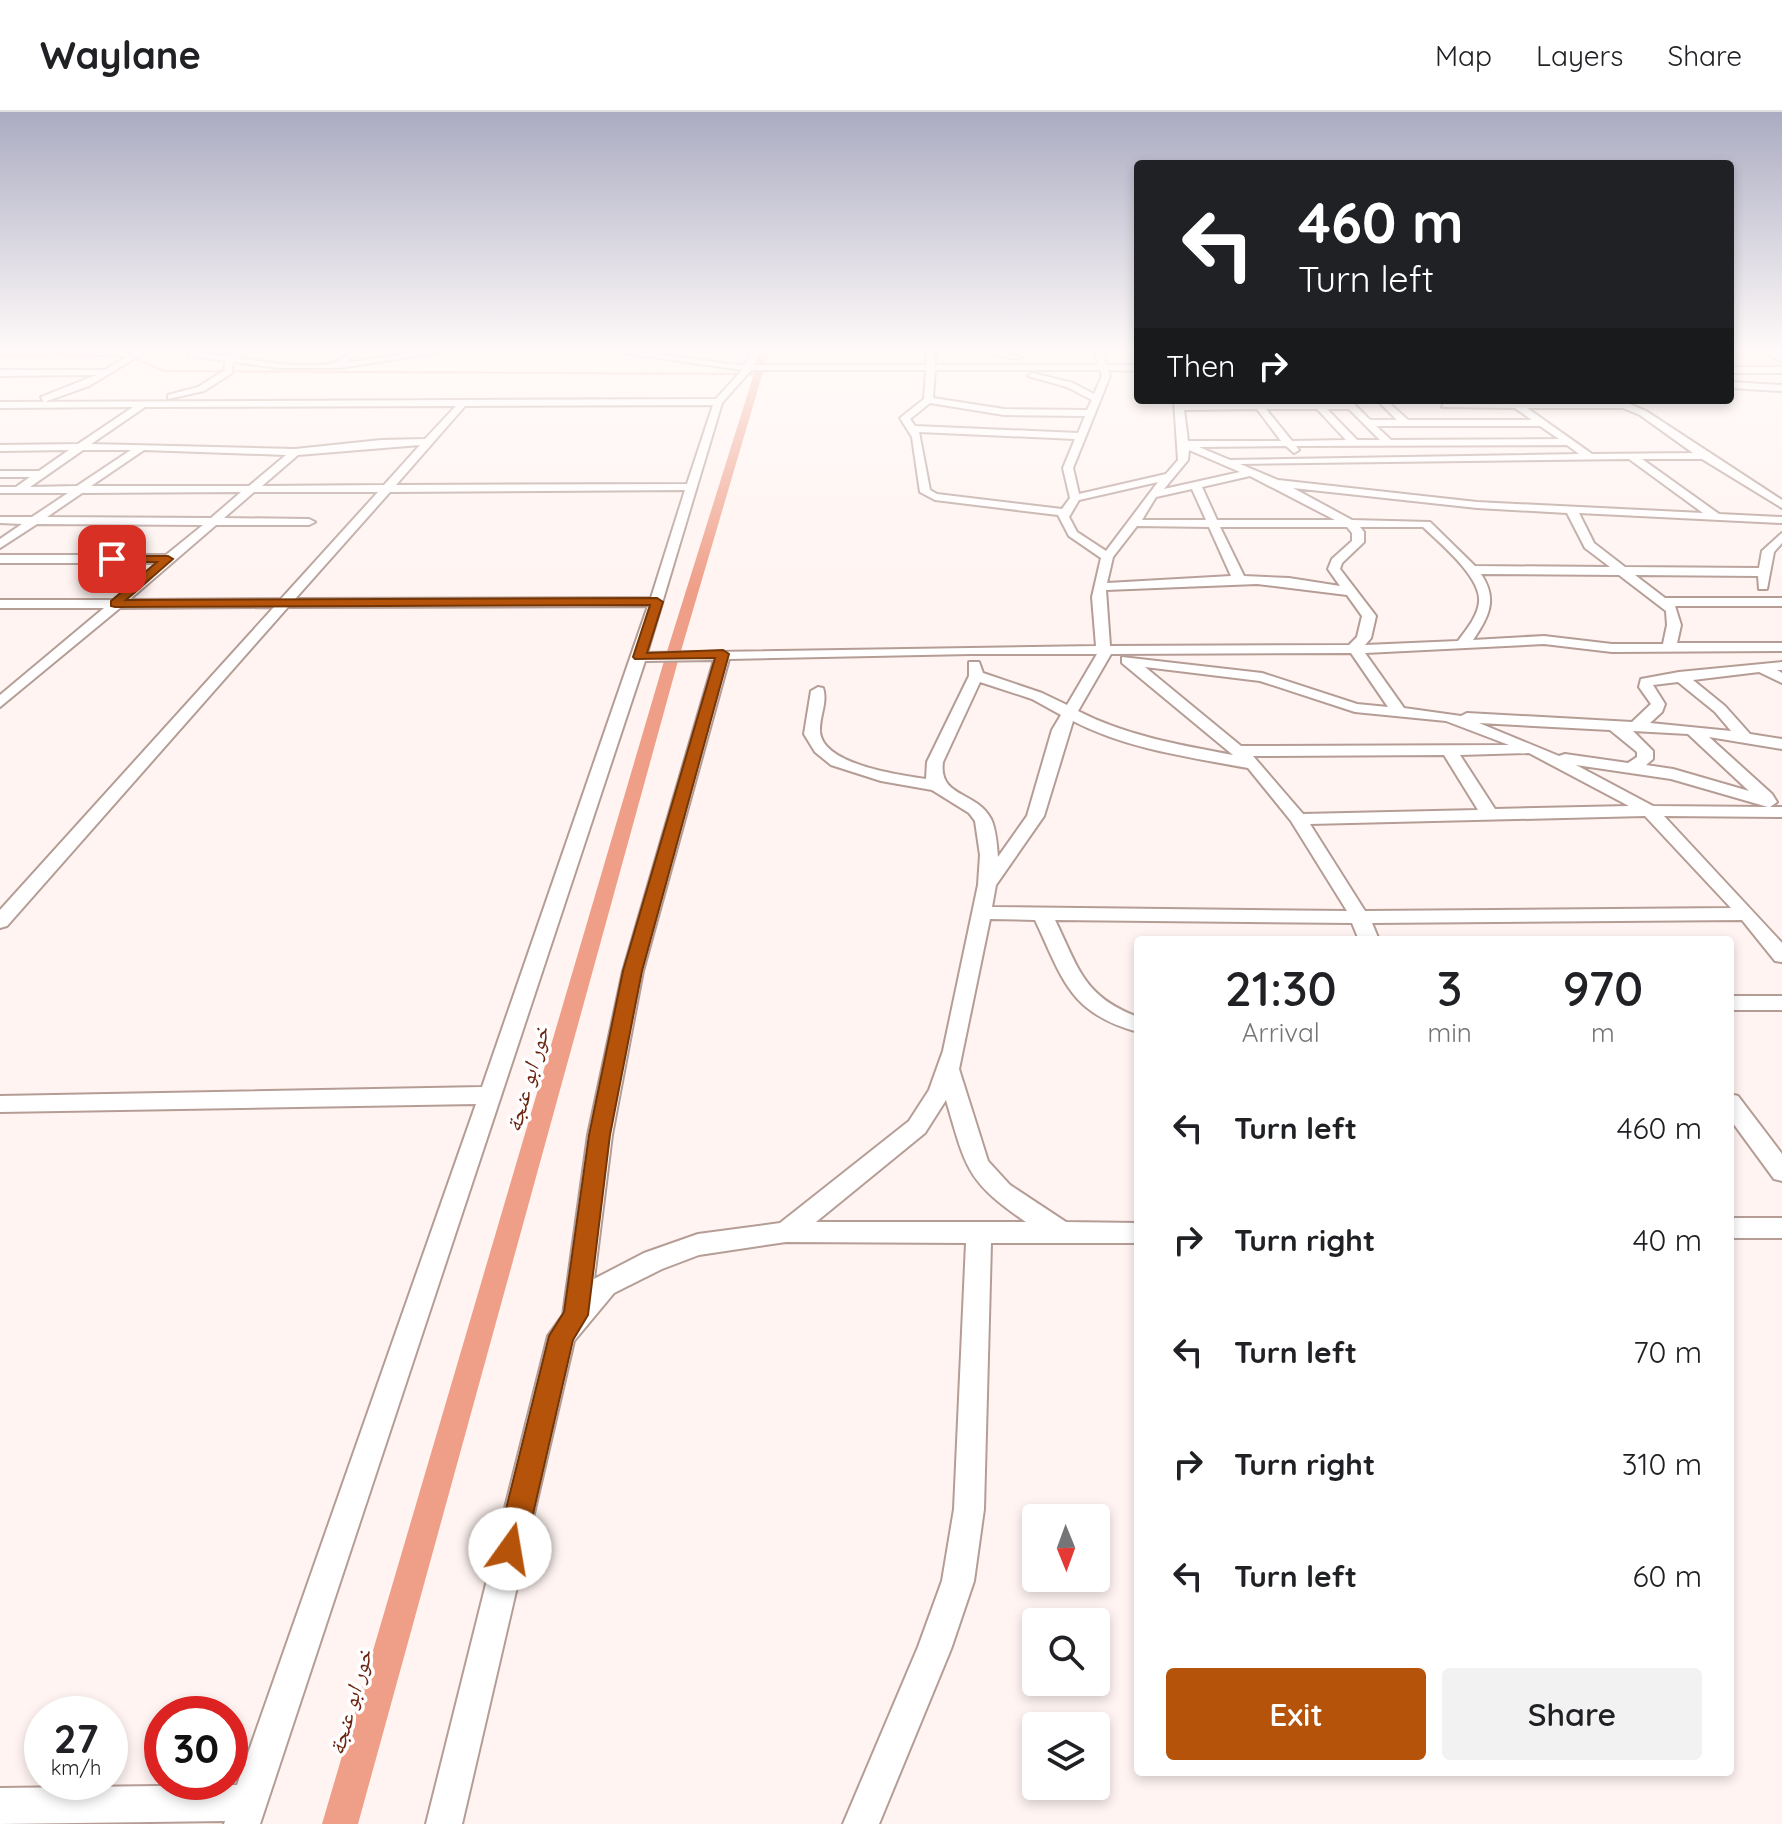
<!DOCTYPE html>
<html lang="en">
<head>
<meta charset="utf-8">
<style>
	body { margin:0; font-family:Quicksand,"Noto Naskh Arabic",sans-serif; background:#f2f2f2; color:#202124; height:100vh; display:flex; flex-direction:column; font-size:30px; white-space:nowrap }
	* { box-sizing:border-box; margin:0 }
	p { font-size:26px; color:#757577 }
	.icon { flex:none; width:44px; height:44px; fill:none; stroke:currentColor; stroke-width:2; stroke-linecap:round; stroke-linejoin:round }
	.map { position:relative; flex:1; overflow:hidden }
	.side { position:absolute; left:1134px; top:824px; width:600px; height:840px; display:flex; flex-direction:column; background:#fff; border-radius:8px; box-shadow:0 4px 12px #0003 }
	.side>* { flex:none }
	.top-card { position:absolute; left:1134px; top:48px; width:600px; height:244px; border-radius:8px; box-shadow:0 4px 12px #0003; background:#202124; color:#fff; overflow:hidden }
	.needle { width:52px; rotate:179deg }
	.tools { position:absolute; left:1022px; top:1392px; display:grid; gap:16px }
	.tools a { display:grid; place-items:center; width:88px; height:88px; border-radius:8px; background:#fff; box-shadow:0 4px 12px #0003; font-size:40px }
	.speed { position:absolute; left:24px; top:1584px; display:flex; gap:16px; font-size:40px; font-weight:700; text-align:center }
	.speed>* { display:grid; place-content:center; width:104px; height:104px; border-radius:50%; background:#fff; box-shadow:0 4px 12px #0003; line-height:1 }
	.speed small { font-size:20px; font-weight:400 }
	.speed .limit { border:12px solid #d22; background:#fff; color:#111 }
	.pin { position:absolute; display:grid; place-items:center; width:68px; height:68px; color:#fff; margin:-34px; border-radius:16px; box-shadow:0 4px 12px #0006 }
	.me { position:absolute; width:88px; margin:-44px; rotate:13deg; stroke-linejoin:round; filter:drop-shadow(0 0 6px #0008) }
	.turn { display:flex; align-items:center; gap:28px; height:168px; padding:0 32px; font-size:36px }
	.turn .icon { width:104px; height:104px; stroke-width:2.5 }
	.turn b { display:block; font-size:56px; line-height:68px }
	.then { display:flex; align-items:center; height:76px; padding:0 32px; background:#0003; gap:16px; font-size:30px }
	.eta { display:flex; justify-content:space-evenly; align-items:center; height:136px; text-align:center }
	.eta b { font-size:48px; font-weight:600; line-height:56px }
	.cta { display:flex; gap:16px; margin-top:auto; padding:16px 32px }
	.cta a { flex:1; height:92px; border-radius:8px; background:#b45309; color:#fff; font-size:32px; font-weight:600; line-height:92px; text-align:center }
	.cta a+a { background:#f2f2f2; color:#202124 }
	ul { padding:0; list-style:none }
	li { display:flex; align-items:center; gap:24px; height:112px; padding:0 32px }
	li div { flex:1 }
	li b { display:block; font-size:30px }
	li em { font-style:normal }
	header { display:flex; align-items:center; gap:48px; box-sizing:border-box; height:112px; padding:0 40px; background:#fff; border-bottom:2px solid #e0e0e0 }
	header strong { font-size:38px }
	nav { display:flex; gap:44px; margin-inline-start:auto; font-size:28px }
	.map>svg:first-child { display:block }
</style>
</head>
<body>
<header>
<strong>Waylane</strong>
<nav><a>Map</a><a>Layers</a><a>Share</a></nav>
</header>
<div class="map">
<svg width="1782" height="1712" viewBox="0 0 1782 1712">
	<rect width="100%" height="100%" fill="#fff4f1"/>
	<path fill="#fee3db" d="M774 236H1138V257L765 259Z
		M1730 236H1782V257L1730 256Z"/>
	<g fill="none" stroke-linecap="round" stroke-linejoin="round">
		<path stroke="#ef9f88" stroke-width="2" d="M0 244H128L164 259 758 262"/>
		<path fill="#ef9f88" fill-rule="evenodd" d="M762 236H770L678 549 358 1712H322L664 549Z"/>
		<g stroke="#b59d96" stroke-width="4">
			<path id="minor" d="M142 236H152L89 274 44 290 41 285 96 263 0 264V258H105L128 244 53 241 136 240Z
				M193 236H203L198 241 226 244 238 240 242 242 236 246C267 250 300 256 330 252 343 250 349 236 363 236L345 251 445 236H467L340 256H280L233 250 232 261 204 279 168 287V283L198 275 225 258V249L187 244Z
				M589 236H612L729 252 745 253 753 236H761L754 253H926L927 236H935V253H1098L1095 236H1103L1106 253H1138V259L1108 258 1110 264 1073 356 1079 382 1166 362 1178 348 1174 288H1182L1183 292 1343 291 1341 288H1350L1370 308H1397L1377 288H1386L1408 308H1532L1515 296 1442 295 1445 290 1620 288 1646 299 1782 388V396L1702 347H1642L1719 402 1782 405V411L1579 401 1594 431 1625 455 1759 456 1762 439 1782 421V431L1774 440 1767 477H1759L1758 464 1635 463 1665 486H1782V494H1675L1681 513 1677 531H1782V539L1612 540 1544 532 1365 541 1404 596 1461 604 1467 601 1632 610 1651 592 1639 575 1641 567 1679 560 1782 550V558H1777L1782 561V571L1759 560 1693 568 1725 594 1750 622 1782 627V637L1709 625 1772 682 1777 690 1770 695H1782V705L1664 704 1782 831V850L1775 849 1742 808 1372 811 1379 828H1359L1352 811 1055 808C1079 857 1083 884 1138 905V920C1069 901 1063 867 1035 808L990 807 959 957 988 1049 1010 1073 1066 1110 1138 1111V1131H991L984 1397 974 1469 951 1537 879 1712H843L918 1535 942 1469 954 1397 966 1131 786 1130 699 1143 662 1157 614 1181 574 1229 462 1712H426L548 1224 563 1203 588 1023 623 859 714 548 645 549 260 1712H224L225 1709 0 1712V1676L237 1673 476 992 0 1000V984L482 975 648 494 288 495 7 814 0 816V798L274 495 120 496 0 595V583L104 496H0V488H114L158 451H0V443H166L203 413 37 412 0 436V427L22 412 0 411V405H32L68 381H0V375H16L30 365H0V359H39L69 338 0 339V333L78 332 133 295 0 296V290L716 287 742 258ZM751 258H926L924 287 900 306 912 325 920 380 935 388 1058 403 1069 424 1101 446 1092 485 1096 534 647 541 722 291ZM935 258H1100L1102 264 1094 282 1073 271 1032 261 1028 264 1067 275 1092 288 1087 298 1004 297 933 286ZM930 291 1004 303 1085 304 1078 321 915 314 910 307ZM713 293 687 372 396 373 465 294ZM456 294 425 327 381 328 295 337 91 332 145 295ZM1527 296H1623L1640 303 1693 341 1592 342ZM1257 297 1281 329H1188L1184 298ZM1266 297H1317L1346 328 1292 329ZM1327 297H1349L1380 328H1357ZM1376 314H1540L1559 327 1391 328ZM919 320 1075 327 1063 356 1070 386 1062 397 937 382 930 378ZM420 333 384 373 262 374 298 343ZM1567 333 1579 342 1230 348 1199 335 1286 334 1294 341 1299 338 1296 334ZM83 338H131L77 374 30 375ZM144 338 286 343 249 374H91ZM1189 338 1240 360 1164 377 1188 348ZM1629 347 1703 401 1477 390 1278 368 1240 352ZM1250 364 1335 408H1217L1202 375ZM1158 370 1106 439 1077 420 1069 405 1079 388ZM1293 376 1477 396 1567 401 1585 436 1610 455 1475 454 1430 410 1352 408ZM1192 377 1206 408H1142L1156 385ZM685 378 651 486 295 487 390 380ZM241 380 211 406 47 405 82 381ZM254 380H378L281 487 129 488 216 413H309L315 410 309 407 224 406ZM1137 414 1209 415 1231 464 1107 471 1113 445ZM1220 415H1347L1352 421V429L1332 447 1328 457 1340 474 1289 466 1244 464ZM1360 415H1423C1440 431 1482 466 1479 490 1478 504 1466 518 1458 529L1365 533 1371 526 1376 504 1340 457 1342 451 1364 430V420ZM1481 462 1619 463 1666 499 1667 513 1663 532H1612L1544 524 1473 528C1489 505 1498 487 1481 462ZM1257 472 1347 483 1362 504 1357 525 1349 533 1110 534 1106 478ZM1351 541 1388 595 1357 592 1262 561 1122 545V551L1233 643C1180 633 1127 624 1078 599L1111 542ZM971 542H1097L1067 593 1042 581 983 561 979 550H969V564L927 650 926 667C900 663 823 653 820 620 819 605 828 590 823 576L818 575 811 579 804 622 815 640 831 653 881 669 932 678 969 701 975 709 980 743 978 773 943 939 929 978 909 1009 780 1111 698 1122 644 1141 594 1167 612 1023 643 859 729 547ZM1145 555 1260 569 1355 600 1446 609 1509 633 1241 634ZM980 570 1032 587 1061 603 1052 618 1027 704 998 745C997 733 996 717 991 707 977 679 938 686 943 650ZM1678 570 1715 600 1731 619 1650 611 1662 600 1665 592 1653 573ZM1073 609C1127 637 1189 645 1248 656L1291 709 1347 799 992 795 996 773 1044 704ZM1479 611 1610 618 1637 640V645L1628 651 1565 642 1559 644ZM1633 619 1688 622 1749 679 1673 657 1646 653 1653 647V639ZM1529 641 1629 694 1495 697 1460 643ZM1444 643 1478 698 1303 702 1253 644ZM1576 653 1671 667 1768 695 1653 694ZM1645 704 1731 796 1365 799 1310 712ZM946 988C966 1056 966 1069 1026 1110H816L925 1021Z
				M983 236 1022 245 1018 247 987 242Z
				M1756 236H1767L1782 244V249Z
				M1730 255H1782V261H1730Z
				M1730 270 1782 273V279L1730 276Z
				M1730 884H1782V898H1730Z
				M1730 982 1738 984 1782 1042V1069L1774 1067 1730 1007Z
				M1730 1106H1782V1126H1730Z"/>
		</g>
		<use href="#minor" fill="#fff" fill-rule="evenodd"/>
	</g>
	<linearGradient id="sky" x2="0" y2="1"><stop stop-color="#abacc2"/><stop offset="0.5" stop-color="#fffaf9"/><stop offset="1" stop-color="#fffaf9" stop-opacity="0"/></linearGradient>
	<rect width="1782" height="476" fill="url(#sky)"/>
	<path fill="#b45309" stroke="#753606" stroke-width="2" d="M108 444H168L173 447 126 488 657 486 663 490 647 541 723 538 729 542 642 859 610 1023 588 1203 573 1228 525 1437 520 1447 510 1452 500 1447 496 1437 549 1224 564 1200 589 1023 623 859 715 546 635 547 633 545 650 493 115 495 111 494V489L157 450H112L108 449Z"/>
	<g text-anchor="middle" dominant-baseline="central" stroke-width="7" stroke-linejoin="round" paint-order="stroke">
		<g font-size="22" font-style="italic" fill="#69230e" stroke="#fff">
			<text transform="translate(527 967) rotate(-74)">خور ابو عنجة</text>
			<text transform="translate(350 1590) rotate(-74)">خور ابو عنجة</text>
		</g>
	</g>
</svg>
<div class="tools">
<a><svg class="needle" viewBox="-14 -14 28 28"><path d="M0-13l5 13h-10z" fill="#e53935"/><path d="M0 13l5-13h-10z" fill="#757577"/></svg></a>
<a><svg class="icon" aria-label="search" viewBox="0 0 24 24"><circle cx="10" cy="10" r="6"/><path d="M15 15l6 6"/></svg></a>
<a><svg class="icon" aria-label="layers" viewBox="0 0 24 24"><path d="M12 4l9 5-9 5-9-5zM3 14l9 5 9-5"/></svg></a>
</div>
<div class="speed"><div>27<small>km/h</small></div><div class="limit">30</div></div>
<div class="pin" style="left:112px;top:447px;background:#d93025"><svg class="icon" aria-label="arrive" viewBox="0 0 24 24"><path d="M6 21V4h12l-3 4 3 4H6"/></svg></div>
<svg class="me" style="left:510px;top:1437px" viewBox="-20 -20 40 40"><circle r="19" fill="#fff"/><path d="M0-13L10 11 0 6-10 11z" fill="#b45309"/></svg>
<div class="top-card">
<div class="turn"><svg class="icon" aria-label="left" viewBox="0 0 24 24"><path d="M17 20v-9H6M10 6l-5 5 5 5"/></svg><div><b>460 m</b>Turn left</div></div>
<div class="then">Then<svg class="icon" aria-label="right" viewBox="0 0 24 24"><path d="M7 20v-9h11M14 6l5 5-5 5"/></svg></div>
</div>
<section class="side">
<div class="eta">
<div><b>21:30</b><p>Arrival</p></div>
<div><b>3</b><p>min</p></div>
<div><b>970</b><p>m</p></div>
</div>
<ul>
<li><svg class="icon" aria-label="left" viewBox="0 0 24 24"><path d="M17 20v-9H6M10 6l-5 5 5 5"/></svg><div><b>Turn left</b></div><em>460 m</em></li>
<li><svg class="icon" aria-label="right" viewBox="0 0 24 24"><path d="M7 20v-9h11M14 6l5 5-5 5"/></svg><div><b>Turn right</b></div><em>40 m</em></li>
<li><svg class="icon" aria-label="left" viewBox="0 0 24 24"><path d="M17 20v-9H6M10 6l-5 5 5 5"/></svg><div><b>Turn left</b></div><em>70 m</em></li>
<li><svg class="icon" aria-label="right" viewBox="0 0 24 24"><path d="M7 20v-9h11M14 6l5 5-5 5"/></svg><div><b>Turn right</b></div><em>310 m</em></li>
<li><svg class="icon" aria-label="left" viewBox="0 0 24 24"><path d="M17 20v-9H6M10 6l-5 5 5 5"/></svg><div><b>Turn left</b></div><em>60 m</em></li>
</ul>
<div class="cta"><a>Exit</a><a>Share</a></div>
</section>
</div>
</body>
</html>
